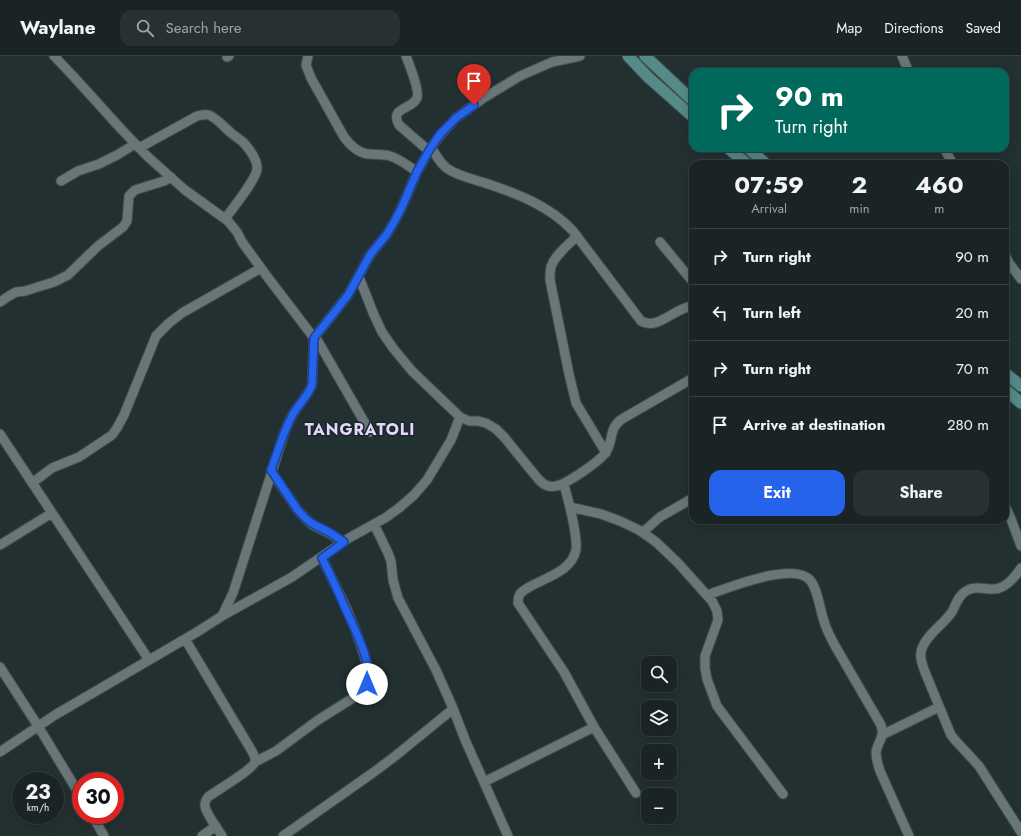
<!DOCTYPE html>
<html lang="en">
<head>
<meta charset="utf-8">
<style>
	body { margin:0; font-family:Jost,sans-serif; background:#273032; color:#f1f3f6; height:100vh; display:flex; flex-direction:column; font-size:15px; white-space:nowrap }
	* { box-sizing:border-box; margin:0 }
	p { font-size:13px; color:#9fa4a7 }
	.icon { flex:none; width:22px; height:22px; fill:none; stroke:currentColor; stroke-width:2; stroke-linecap:round; stroke-linejoin:round }
	.map { position:relative; flex:1; overflow:hidden }
	.side { position:absolute; left:689px; top:104px; width:320px; height:364px; display:flex; flex-direction:column; background:#1a2425; border-radius:12px; box-shadow:0 2px 10px #0003,0 0 0 1px #384142 }
	.side>* { flex:none }
	.hud { position:absolute; left:689px; top:12px; width:320px; height:84px; border-radius:12px; box-shadow:0 2px 10px #0003,0 0 0 1px #384142; background:#00695c; color:#fff; overflow:hidden }
	.fabs { position:absolute; left:641px; top:600px; display:grid; gap:8px }
	.fabs a { display:grid; place-items:center; width:36px; height:36px; border-radius:8px; background:#1a2425; box-shadow:0 2px 10px #0003,0 0 0 1px #384142; font-size:20px }
	.speed { position:absolute; left:12px; top:716px; display:flex; gap:8px; font-size:20px; font-weight:700; text-align:center }
	.speed>* { display:grid; place-content:center; width:52px; height:52px; border-radius:50%; background:#1a2425; box-shadow:0 2px 10px #0003,0 0 0 1px #384142; line-height:1 }
	.speed small { font-size:10px; font-weight:400 }
	.speed .limit { border:6px solid #d22; background:#fff; color:#111 }
	.pin { position:absolute; display:grid; place-items:center; width:34px; height:34px; color:#fff; margin:-41px -17px; border-radius:50% 50% 50% 0; rotate:-45deg; box-shadow:0 0 4px #0007 }
	.pin .icon { rotate:45deg }
	.me { position:absolute; width:44px; margin:-22px; rotate:0deg; stroke-linejoin:round; filter:drop-shadow(0 0 3px #0008) }
	.turn { display:flex; align-items:center; gap:14px; height:84px; padding:0 20px; font-size:18px }
	.turn .icon { width:52px; height:52px; stroke-width:2.5 }
	.turn b { display:block; font-size:28px; line-height:34px }
	.eta { display:flex; justify-content:space-evenly; align-items:center; height:68px; text-align:center }
	.eta b { font-size:24px; font-weight:700; line-height:28px }
	.action { display:flex; gap:8px; margin-top:auto; padding:8px 20px }
	.action a { flex:1; height:46px; border-radius:12px; background:#2563eb; color:#fff; font-size:16px; font-weight:700; line-height:46px; text-align:center }
	.action a+a { background:#273032; color:#f1f3f6 }
	ul { padding:0; list-style:none }
	li { display:flex; align-items:center; gap:12px; height:56px; padding:0 20px; border-top:1px solid #384142 }
	li div { flex:1 }
	li b { display:block; font-size:15px }
	li em { font-style:normal }
	header { display:flex; align-items:center; gap:24px; box-sizing:border-box; height:56px; padding:0 20px; background:#1a2425; border-bottom:1px solid #384142 }
	header strong { font-size:19px }
	nav { display:flex; gap:22px; margin-inline-start:auto; font-size:14px }
	.search { width:280px; height:36px; background:#273032; display:flex; align-items:center; gap:10px; box-sizing:border-box; padding:0 14px; border-radius:12px; color:#9fa4a7; font-size:15px }
	.map>svg:first-child { display:block }
</style>
</head>
<body>
<header>
<strong>Waylane</strong>
<div class="search"><svg class="icon" aria-label="search" viewBox="0 0 24 24"><circle cx="10" cy="10" r="6"/><path d="M15 15l6 6"/></svg>Search here</div>
<nav><a>Map</a><a>Directions</a><a>Saved</a></nav>
</header>
<div class="map">
<svg width="1021" height="780" viewBox="0 0 1021 780">
	<rect width="100%" height="100%" fill="#233031"/>
	<g fill="none" stroke-linecap="round" stroke-linejoin="round">
		<g stroke="#3f4b4c" stroke-width="11">
			<path id="minor" d="M54 0 74 21 122 74 147 100 185 134 228 165 237 176 242 186 269 223 314 282 348 239 370 199 387 178 394 166 401 153 417 116 430 93 441 78 456 62 482 43 520 20 552 6 580 0
				M308 0 306 9 311 22 344 81C350 89 358 97 368 98 376 99 383 98 390 100 400 103 409 110 417 116
				M406 0C409 8 420 35 417 42 412 54 389 51 399 69L429 95
				M902 0 909 16
				M227 1 229 0
				M431 91C436 99 440 108 448 113 458 120 473 123 485 127 516 137 550 150 573 175L641 265C658 275 675 251 693 250
				M139 92 197 60C201 59 205 58 209 59 218 63 224 71 231 77 235 80 239 83 243 86 249 92 258 105 257 113 256 124 232 153 225 163
				M944 92 953 108
				M61 125 78 115 99 108 117 99 135 88
				M577 180C569 188 554 200 551 211 550 215 550 220 550 224L569 318 576 347 606 397
				M660 186 693 226
				M1005 199 1009 207 1021 223
				M359 221 374 259 382 276 393 292 412 315 460 361 469 365H478L486 367 496 373 504 381 539 424C544 429 549 432 556 430 567 428 600 405 606 396 614 384 608 373 622 363L693 322
				M0 246 9 240 16 236 25 235 54 226 68 219 98 190 123 171 127 165 129 140 135 134 164 125 171 121
				M315 280 370 376
				M0 378 149 604
				M271 415 297 453 305 462 313 469 329 477 343 486
				M32 427 52 412 79 401 112 379 117 372 124 359 156 280 169 267 182 257 261 212
				M564 428C568 444 578 478 576 494 572 514 548 521 533 529 528 532 523 534 520 538 518 541 518 544 518 547L564 616 594 671 636 737
				M1005 450 1011 463 1021 490
				M570 451 601 458 620 465 639 474 656 486 678 507 712 545 717 555 718 564 705 600V612L707 623 717 650 783 738
				M374 468 388 497 391 505 393 524 398 542 436 614 452 650 466 686 508 780
				M643 476 660 461 693 442
				M0 489 52 457
				M1021 512C1015 521 1004 534 992 533 984 533 976 530 968 534 959 538 956 548 952 556 943 569 928 577 922 592 919 600 922 608 925 616L951 679 955 684 979 710 1021 776
				M707 539C728 532 793 505 810 524 818 533 820 555 824 565 826 573 830 580 834 588L881 669C885 682 878 685 876 696 876 703 878 709 880 715L909 780
				M222 560 292 521 349 482 385 462 399 452 414 439 427 424 451 384 460 361
				M185 583 253 697C254 700 256 703 255 706 252 714 216 735 208 741 206 744 204 747 205 750 206 758 218 773 222 780
				M0 611 38 670 81 741
				M882 679 939 651
				M0 696 55 659 197 576 222 560 233 537 284 378C287 370 290 362 295 355 301 346 308 339 312 329L314 282
				M255 706 276 695 318 664 361 637C365 633 367 628 368 623 369 615 366 606 364 599 354 565 337 533 322 502
				M484 726 594 671
				M92 759 104 780
				M202 780 216 770
				M283 780 374 716 394 701 453 653"/>
		</g>
		<g stroke="#3f4b4c" stroke-width="13">
			<path id="secondary" d="M628 0 648 21 693 61
				M645 0 693 45
				M728 92 747 108
				M748 92 766 108
				M1005 317 1021 330
				M1005 333 1021 347"/>
		</g>
		<use href="#minor" stroke="#687678" stroke-width="9"/>
		<use href="#secondary" stroke="#548a88" stroke-width="11"/>
	</g>
	<g fill="none" stroke-linecap="round" stroke-linejoin="round">
		<g stroke="#184099" stroke-width="10">
			<path id="route" d="M367 628C373 606 354 572 345 552 338 535 330 518 322 502L344 486 329 476 313 468 305 462 297 453 271 414C278 395 283 376 293 358 299 348 308 340 312 329L314 282 348 239 370 199 387 178 394 166 401 153 417 116 430 93 440 78 456 62 474 49"/>
		</g>
		<use href="#route" stroke="#2563eb" stroke-width="7"/>
	</g>
	<g text-anchor="middle" dominant-baseline="central" stroke-width="3" stroke-linejoin="round" paint-order="stroke">
		<g font-size="16" font-weight="bold" letter-spacing="1" fill="#e7d4fe" stroke="#192628">
			<text x="360" y="373">TANGRATOLI</text>
		</g>
	</g>
</svg>
<div class="fabs">
<a><svg class="icon" aria-label="search" viewBox="0 0 24 24"><circle cx="10" cy="10" r="6"/><path d="M15 15l6 6"/></svg></a>
<a><svg class="icon" aria-label="layers" viewBox="0 0 24 24"><path d="M12 4l9 5-9 5-9-5zM3 14l9 5 9-5"/></svg></a>
<a>+</a>
<a>−</a>
</div>
<div class="speed"><div>23<small>km/h</small></div><div class="limit">30</div></div>
<div class="pin" style="left:474px;top:49px;background:#d93025"><svg class="icon" aria-label="arrive" viewBox="0 0 24 24"><path d="M6 21V4h12l-3 4 3 4H6"/></svg></div>
<svg class="me" style="left:367px;top:628px" viewBox="-20 -20 40 40"><circle r="19" fill="#fff"/><path d="M0-13L10 11 0 6-10 11z" fill="#2563eb"/></svg>
<div class="hud">
<div class="turn"><svg class="icon" aria-label="right" viewBox="0 0 24 24"><path d="M7 20v-9h11M14 6l5 5-5 5"/></svg><div><b>90 m</b>Turn right</div></div>
</div>
<section class="side">
<div class="eta">
<div><b>07:59</b><p>Arrival</p></div>
<div><b>2</b><p>min</p></div>
<div><b>460</b><p>m</p></div>
</div>
<ul>
<li><svg class="icon" aria-label="right" viewBox="0 0 24 24"><path d="M7 20v-9h11M14 6l5 5-5 5"/></svg><div><b>Turn right</b></div><em>90 m</em></li>
<li><svg class="icon" aria-label="left" viewBox="0 0 24 24"><path d="M17 20v-9H6M10 6l-5 5 5 5"/></svg><div><b>Turn left</b></div><em>20 m</em></li>
<li><svg class="icon" aria-label="right" viewBox="0 0 24 24"><path d="M7 20v-9h11M14 6l5 5-5 5"/></svg><div><b>Turn right</b></div><em>70 m</em></li>
<li><svg class="icon" aria-label="arrive" viewBox="0 0 24 24"><path d="M6 21V4h12l-3 4 3 4H6"/></svg><div><b>Arrive at destination</b></div><em>280 m</em></li>
</ul>
<div class="action"><a>Exit</a><a>Share</a></div>
</section>
</div>
</body>
</html>
